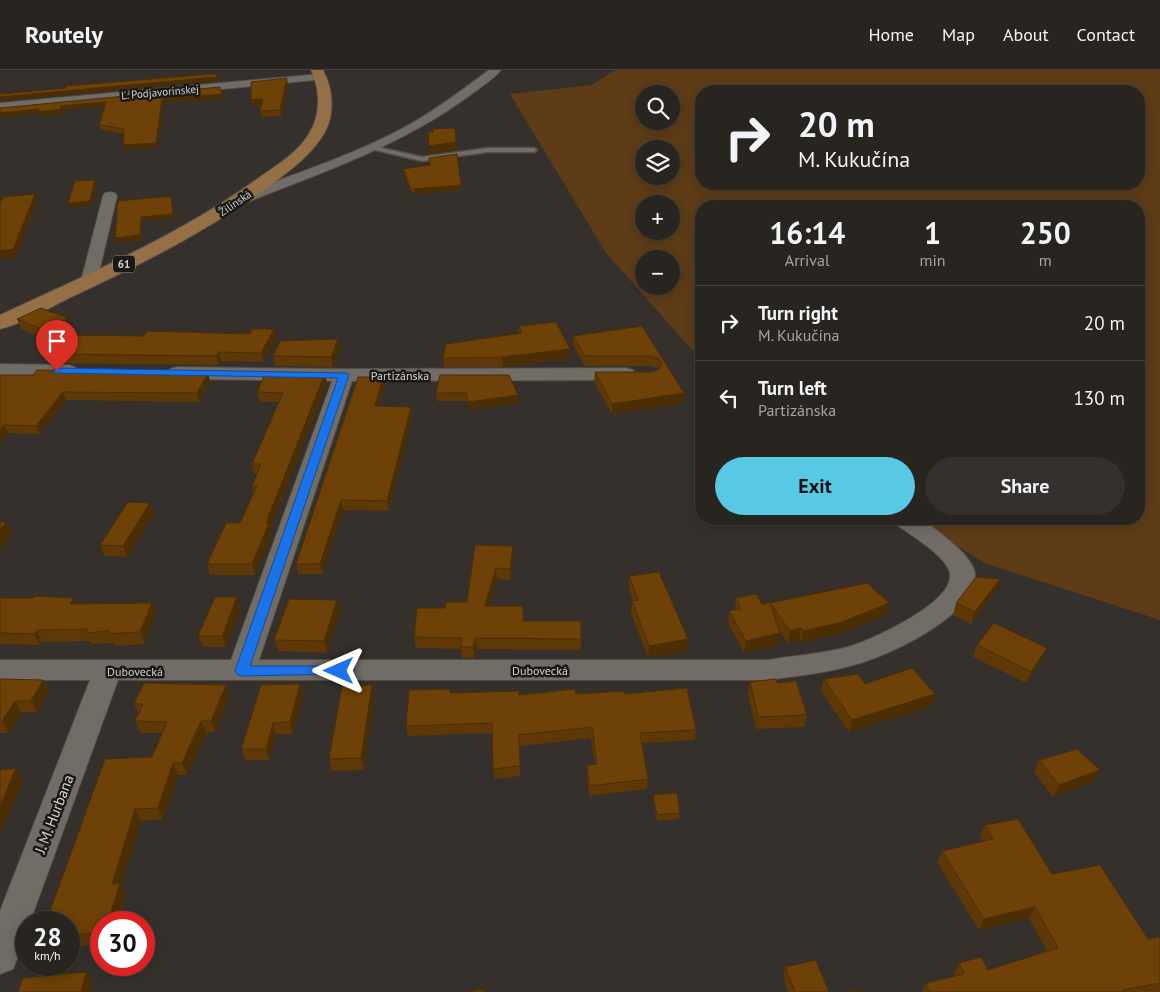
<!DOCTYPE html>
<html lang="en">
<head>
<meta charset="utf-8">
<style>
	body { margin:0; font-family:"PT Sans",sans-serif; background:#34302d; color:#f1f3f6; height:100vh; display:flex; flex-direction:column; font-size:19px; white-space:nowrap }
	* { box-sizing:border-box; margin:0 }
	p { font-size:16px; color:#a5a4a5 }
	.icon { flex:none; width:28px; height:28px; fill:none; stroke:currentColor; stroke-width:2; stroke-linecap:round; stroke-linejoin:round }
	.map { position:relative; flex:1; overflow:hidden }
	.drawer { position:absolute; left:695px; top:130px; width:450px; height:325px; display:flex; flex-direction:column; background:#282420; border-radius:20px; box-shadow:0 2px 12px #0003,0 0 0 1px #44413e }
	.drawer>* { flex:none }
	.hud { position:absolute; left:695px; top:15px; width:450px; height:105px; border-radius:20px; box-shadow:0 2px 12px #0003,0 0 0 1px #44413e; background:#282420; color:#f1f3f6; overflow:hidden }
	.controls { position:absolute; left:635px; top:15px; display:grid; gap:10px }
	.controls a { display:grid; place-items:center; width:45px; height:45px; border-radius:50%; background:#282420; box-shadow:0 2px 12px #0003,0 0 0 1px #44413e; font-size:25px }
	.speed { position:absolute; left:15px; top:841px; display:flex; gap:10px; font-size:25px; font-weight:700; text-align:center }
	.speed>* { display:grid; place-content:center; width:65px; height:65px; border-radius:50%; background:#282420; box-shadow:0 2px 12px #0003,0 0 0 1px #44413e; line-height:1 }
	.speed small { font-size:12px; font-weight:400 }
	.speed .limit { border:8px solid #d22; background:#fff; color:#111 }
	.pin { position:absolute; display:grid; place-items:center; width:42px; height:42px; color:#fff; margin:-51px -21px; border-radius:50% 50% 50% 0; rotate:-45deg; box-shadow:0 0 5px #0007 }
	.pin .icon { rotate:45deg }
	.me { position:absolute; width:55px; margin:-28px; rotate:270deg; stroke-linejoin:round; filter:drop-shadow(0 0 4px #0008) }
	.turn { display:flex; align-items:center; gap:18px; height:105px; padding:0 20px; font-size:22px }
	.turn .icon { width:65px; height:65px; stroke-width:2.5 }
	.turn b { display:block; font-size:35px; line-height:42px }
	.eta { display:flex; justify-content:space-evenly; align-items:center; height:85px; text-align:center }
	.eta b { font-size:30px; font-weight:700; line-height:35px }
	.button { display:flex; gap:10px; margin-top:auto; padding:10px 20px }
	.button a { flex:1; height:58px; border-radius:30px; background:#58c9e4; color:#111; font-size:20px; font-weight:700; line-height:58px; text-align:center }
	.button a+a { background:#34302d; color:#f1f3f6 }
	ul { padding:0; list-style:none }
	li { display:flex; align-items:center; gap:15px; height:75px; padding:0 20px; border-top:1px solid #44413e }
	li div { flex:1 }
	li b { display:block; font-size:19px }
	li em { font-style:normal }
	header { display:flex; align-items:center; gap:30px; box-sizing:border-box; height:70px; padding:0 25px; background:#282420; border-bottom:1px solid #44413e }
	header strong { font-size:24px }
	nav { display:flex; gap:28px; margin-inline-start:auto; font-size:18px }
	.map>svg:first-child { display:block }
</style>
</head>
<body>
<header>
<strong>Routely</strong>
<nav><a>Home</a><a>Map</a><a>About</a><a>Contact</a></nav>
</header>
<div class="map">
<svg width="1160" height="922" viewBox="0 0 1160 922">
	<rect width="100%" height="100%" fill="#35302b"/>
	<path fill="#5d3c17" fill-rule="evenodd" d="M616 0H1160V550L984 493 916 449H1139V136H701V290L606 183 510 24 591 15ZM701 21H1139V114H701ZM644 24H671V51H644ZM644 79H671V106H644ZM644 134H671V161H644ZM644 189H671V216H644Z"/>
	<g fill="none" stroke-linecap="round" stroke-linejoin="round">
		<g stroke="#504c48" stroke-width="3">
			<path id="service" d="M373 76 422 87 488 78H534L537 80 534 82H488L422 91 371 79 370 78Z"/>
		</g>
		<g stroke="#504c48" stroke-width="2">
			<path id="minor" d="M489 0H501C493 10 479 18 469 26 402 75 326 101 250 131H240L238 128 240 125C296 103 354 85 407 56 436 40 462 20 489 0Z
				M321 4 326 7 325 9 0 41V33Z
				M110 122 115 123 117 126 97 211 95 215H83L81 211 103 126 105 123Z
				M0 294 68 295 75 297 78 301 75 305 68 307 0 306Z
				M177 297 344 299 626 298 633 300 636 304 633 308 626 310 352 311 259 590H768C796 585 824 584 851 576 874 569 952 533 950 505 950 488 908 463 895 454L891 449C899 449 910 447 918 449 928 451 953 473 961 481 967 487 976 498 975 507 973 547 888 586 854 595 826 603 797 606 768 610H118L30 852H26C26 869 19 884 13 899L0 904V841L90 610H0V590H231L332 311 177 309 170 307 167 303 170 299Z"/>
		</g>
		<g stroke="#504c48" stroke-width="2">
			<path id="primary" d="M311 0H323C333 19 335 43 325 62 312 85 289 101 268 117 206 162 138 196 69 228 47 239 24 253 0 259V245C88 204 178 166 257 109 276 96 299 82 310 62 321 43 320 19 311 0Z"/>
		</g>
		<use href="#service" fill="#726c67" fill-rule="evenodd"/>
		<use href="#minor" fill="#726c67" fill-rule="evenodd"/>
		<use href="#primary" fill="#957047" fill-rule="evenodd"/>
	</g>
	<path fill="#5e3806" d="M288 15 281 46 261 47 260 41 261 36H253L251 30Z
		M223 28 163 33 157 77 124 80 123 75 124 64 101 60 99 55 105 36 62 40V44L41 46 40 43 0 47V38Z
		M403 99 461 120 414 124 411 121 404 103Z
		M17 249 72 259 48 270 21 259Z
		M519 256 570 288 503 297H444L443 288 519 263Z
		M642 256 684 323 683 333 612 344 594 312 595 302H651L659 299 658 298 650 296H585L573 275V266Z
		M276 268 263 292 221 291 219 295 53 293 50 284Z
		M340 279 333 297 275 296 273 286Z
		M208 303 210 311 199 332 66 330 39 364 8 363 0 374V305H33Z
		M325 303 327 313 270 459 271 464 255 505H210L207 494 240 453 254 423 252 416 257 404H254L252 394 279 332H260L257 322Z
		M440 305 518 325V333L469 340 467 331H437L436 323Z
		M383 307 384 317 379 336 411 337 412 346 389 441 343 440 323 504H298L296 494Z
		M150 433 154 444 127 487 105 486 100 475Z
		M475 475 513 486 511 510 497 509 489 536 524 551H581V580L477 579 474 588H462L461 579 416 578 414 567 445 538 467 532Z
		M629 506 688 569 687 581 648 587 631 543 632 531H633L629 518Z
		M996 520 971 554 953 545 956 533Z
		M237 527 240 539 226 577H203L198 566Z
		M0 528 77 534 156 544 145 574 115 576 114 573 91 574 90 571 42 572 40 575 0 574Z
		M736 528 762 534 770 533H889L886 545 839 564 801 572 799 570 788 573 778 559 780 563 778 575 744 582 728 553 729 541 735 540Z
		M340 541 327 583 278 581 274 570Z
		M977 575 1047 578 1042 589 1026 613 973 587Z
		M0 609 43 610 49 622 37 642H21L9 663H0Z
		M824 609 865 614 935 624 931 636 849 662 821 621Z
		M750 612 778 613 807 645 804 657 756 659 748 624Z
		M300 614 303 626 293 664H276L269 690H245L241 679Z
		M450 619V623L519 625 624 624 696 660 695 670 642 673 648 709 647 719 589 726 587 705V695L595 694 591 668 520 676V706L494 709 492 663 408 666 406 656Z
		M230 626 215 662 206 663 187 705H178L163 749 141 751 121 816 126 824 101 852V874L69 877V852L152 687 162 663H141L135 651 139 644 134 634Z
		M374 627 364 700 332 701 329 689Z
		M1039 690 1093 712 1053 727 1034 702Z
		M653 725 680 743 679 749 657 751 653 731Z
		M985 755 1052 804 1148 869 1160 867V922H922L926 913 955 906 954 904 959 893 988 900 1047 881 1029 848 979 860 937 792 942 781 983 771 980 766Z
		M785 897 829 922H788L783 907Z"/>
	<path fill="#4c2e05" d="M217 7 218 11 0 31V27Z
		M287 8 288 15 281 46 280 40Z
		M222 24 223 28 163 33 157 77 124 80 123 75 162 29Z
		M263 29 264 35 253 36 251 30Z
		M106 32 107 36 62 40V44L41 46 40 43 0 47V43Z
		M456 72 457 80 429 84V76Z
		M95 110 97 114 92 135 70 137 68 133Z
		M461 115V120L414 124V119Z
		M35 124 37 132 16 187 0 189V181Z
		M171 126 172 131 174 148 142 151V170L116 173 115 168 141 147Z
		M68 248 72 259 48 270 44 260Z
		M274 259 276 268 263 292 261 283Z
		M338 269 340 279 333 297 331 287Z
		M570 279V288L503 297 502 287Z
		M219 282 221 291 219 295 216 286Z
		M208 303 210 311 199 332 197 323Z
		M325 303 327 313 270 459 271 464 255 505 252 494 266 453Z
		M383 307 384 317 376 346 375 336Z
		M63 322 66 330 39 364 36 356Z
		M684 323 683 333 612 344V334Z
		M518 325V333L469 340 468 332Z
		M411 337 412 346 389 441 387 431Z
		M4 355 8 363 0 374V360Z
		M341 430 343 440 323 504 320 494Z
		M150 433 154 444 127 487 123 476Z
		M6 452 12 464 0 480V461Z
		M513 476V486L511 510 510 499Z
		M496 498 497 509 486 547 485 536Z
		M1000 509 996 520 971 554 975 542Z
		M237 527 240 539 226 577 222 566Z
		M74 528 79 539 70 534Z
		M337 530 340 541 327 583 324 571Z
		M152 533 156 544 145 574 140 562Z
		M889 533 886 545 839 564 801 572 803 561Z
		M801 558 799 570 788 573 790 561Z
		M37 560 42 572 40 575 34 564Z
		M780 563 778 575 744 582 746 571Z
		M476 568 477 579 474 588 473 577Z
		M688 569 687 581 648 587 649 576Z
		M1047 578 1042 589 1026 613 1031 602Z
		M43 610 49 622 37 642 31 631Z
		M300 614 303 626 293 664 290 652Z
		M226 615 230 626 215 662 211 651Z
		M372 615 374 627 364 700 361 688Z
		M935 624 931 636 849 662 852 650Z
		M15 631 21 642 9 663 2 651Z
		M201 651 206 663 187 705 182 693Z
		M273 653 276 664 269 690 266 679Z
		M173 693 178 705 163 749 158 738Z
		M16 698 23 710 0 765V736Z
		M1100 700 1093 712 1053 727 1059 715Z
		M135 739 141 751 121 816 126 824 118 852H108L112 814Z
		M1035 837 1029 848 979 860 984 849Z
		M86 902 94 913 91 922H81Z"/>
	<path fill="#6d4107" stroke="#4c2e05" d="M211 4H216L217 7 0 27V24L66 18V16Z
		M287 8 280 40 260 41 263 29 251 30V12Z
		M220 17 222 24 162 29 156 73 123 75 124 59 99 55 106 32 60 36 61 39 39 42V39L0 43V38Z
		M455 58 456 72 429 76 428 62H433V59Z
		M457 84 461 115 414 119 410 117 403 99 430 95 429 88Z
		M95 110 90 131 68 133 75 111Z
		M35 124 13 179 0 181V133L3 127Z
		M171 126 173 144 141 147 140 165 115 168 118 131Z
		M41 238 68 248 44 260 17 249Z
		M556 252 570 279 502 287 443 288 446 274 522 263 519 256Z
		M642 256 684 323 612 334 595 302H651L659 299 662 293 658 288 650 286H585L573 266Z
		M252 259H274L261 283 219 282 216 286 50 284 65 265 144 266 147 261 250 264Z
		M338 269 331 287 273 286 280 271Z
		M37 300 208 303 197 323 63 322 36 356 4 355 0 360V305H33Z
		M266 302 325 303 266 453H269L252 494H207L226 453H240L257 416H252L261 394H252L283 323 257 322Z
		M440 305H509L518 325 468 332 466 323H436Z
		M358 307H383L375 336 411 337 387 431 341 430 320 494H296Z
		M128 432 150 433 123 476 100 475Z
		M0 452H6L0 461Z
		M475 475 513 476 510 499 496 498 485 536H523V551H581V569L476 568 473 577H460L462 568 414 567 417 538H445L446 532H467Z
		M659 502 688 569 649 576 632 531 638 530 629 506Z
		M976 507 1000 509 975 542 956 533Z
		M867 513 889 533 842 552 803 561 801 558 790 561 770 533Z
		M756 524 762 534 770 533 780 563 746 571 729 541 741 539 736 528Z
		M35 526 74 528 70 534 152 533 140 562 110 564 109 561 86 563 87 559 37 560 34 564 0 563V528H33Z
		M215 527H237L222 566H198Z
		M289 529 337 530 324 571 274 570Z
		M994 553 1047 578 1031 602 977 575Z
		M912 598 935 624 852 650 824 609 858 604 865 614Z
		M0 609 43 610 31 631H15L2 651H0Z
		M775 609 778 613 796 611 807 645 758 647 750 612Z
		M144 613 226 615 211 651H201L182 693H173L158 738 135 739 112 814 120 813 108 852H101V863L69 865V852H46L105 689 152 687 167 652 135 651 143 634H134Z
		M300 614 290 652 273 653 266 679H241L261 615Z
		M372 615 361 688 329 689 342 616Z
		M687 618 696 660 640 663 648 709 589 716 587 695 597 694 592 657 519 665 520 696 493 699 492 653 406 656 409 620 450 619V623L519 621V625L575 619 576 624 624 621V624Z
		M1077 679 1100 700 1059 715 1039 690Z
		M16 698 0 736V700Z
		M677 723 680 743 657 745 653 725Z
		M1018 749 1052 804 1100 795 1148 869 1160 867V913L1123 920 1124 922H930L926 913 964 904 959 893 981 887 988 900 1058 878 1035 837 984 849 942 781 993 769 985 755Z
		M816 890 829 922H795L785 897Z
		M86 902 81 922H18L23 908Z
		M483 919 484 922H466Z
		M857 920 858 922H847Z"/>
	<path fill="#1a73e8" stroke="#114b97" d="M57 298 347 303 349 305 250 596H339L344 597 346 601 344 604 241 606 237 604 235 601 338 308 54 303V299Z"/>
	<g text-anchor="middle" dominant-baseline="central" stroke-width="5" stroke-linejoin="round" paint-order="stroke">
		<g font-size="11" fill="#d5d2cf" stroke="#1b1916">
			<text transform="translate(160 22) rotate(-5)">Ľ. Podjavorinskej</text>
			<text transform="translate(235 133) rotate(-34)">Žilinská</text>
		</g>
		<rect fill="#1b1916" stroke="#9d9a98" stroke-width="1" x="113" y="185.5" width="22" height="17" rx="4"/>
		<g font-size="11" font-weight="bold" fill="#d5d2cf">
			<text x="124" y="194">61</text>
		</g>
		<g font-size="12" fill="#d5d2cf" stroke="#1b1916">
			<text x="400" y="305">Partizánska</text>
			<text x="540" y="600">Dubovecká</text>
			<text x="135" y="601">Dubovecká</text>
		</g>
		<g font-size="15" fill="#d5d2cf" stroke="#1b1916">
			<text transform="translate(54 744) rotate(-69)">J. M. Hurbana</text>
		</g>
	</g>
</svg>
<div class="controls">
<a><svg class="icon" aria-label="search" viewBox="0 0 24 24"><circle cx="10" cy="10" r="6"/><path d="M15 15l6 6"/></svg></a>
<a><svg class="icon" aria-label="layers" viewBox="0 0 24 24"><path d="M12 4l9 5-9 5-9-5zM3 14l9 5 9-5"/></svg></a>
<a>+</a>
<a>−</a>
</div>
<div class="speed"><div>28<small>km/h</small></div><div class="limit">30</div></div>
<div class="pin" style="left:57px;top:301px;background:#d93025"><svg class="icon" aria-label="arrive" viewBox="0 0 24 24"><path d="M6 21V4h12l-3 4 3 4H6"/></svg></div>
<svg class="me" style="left:339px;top:601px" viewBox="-20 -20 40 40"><path d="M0-17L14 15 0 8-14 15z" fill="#1a73e8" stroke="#fff" stroke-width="4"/></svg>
<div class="hud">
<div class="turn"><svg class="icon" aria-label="right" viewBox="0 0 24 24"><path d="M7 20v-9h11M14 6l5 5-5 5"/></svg><div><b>20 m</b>M. Kukučína</div></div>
</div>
<section class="drawer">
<div class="eta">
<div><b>16:14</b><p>Arrival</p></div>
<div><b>1</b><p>min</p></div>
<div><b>250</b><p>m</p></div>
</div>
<ul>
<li><svg class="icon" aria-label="right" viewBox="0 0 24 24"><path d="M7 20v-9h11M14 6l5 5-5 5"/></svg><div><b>Turn right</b><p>M. Kukučína</p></div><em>20 m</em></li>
<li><svg class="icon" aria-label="left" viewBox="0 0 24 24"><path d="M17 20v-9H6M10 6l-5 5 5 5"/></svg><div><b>Turn left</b><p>Partizánska</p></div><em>130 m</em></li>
</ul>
<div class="button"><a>Exit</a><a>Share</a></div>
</section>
</div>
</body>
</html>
